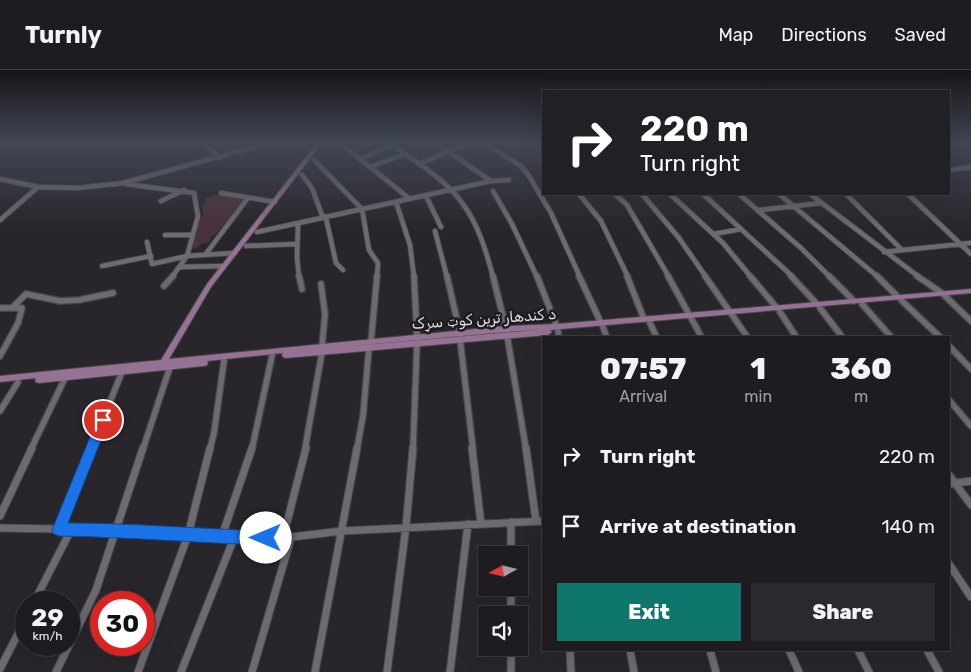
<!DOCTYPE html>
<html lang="en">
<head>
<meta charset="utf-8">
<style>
	body { margin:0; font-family:Rubik,"Noto Naskh Arabic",sans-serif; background:#2b292d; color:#f1f3f6; height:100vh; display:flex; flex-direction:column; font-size:19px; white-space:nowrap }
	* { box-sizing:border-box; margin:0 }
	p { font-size:16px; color:#a1a1a5 }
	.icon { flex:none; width:28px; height:28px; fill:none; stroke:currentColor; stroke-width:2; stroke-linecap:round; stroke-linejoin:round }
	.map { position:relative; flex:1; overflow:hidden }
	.drawer { position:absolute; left:542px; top:266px; width:408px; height:315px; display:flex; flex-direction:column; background:#1e1c20; border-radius:0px; box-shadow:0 5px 20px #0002,0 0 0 1px #3c3a3e }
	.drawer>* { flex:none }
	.guide { position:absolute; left:542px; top:20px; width:408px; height:105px; border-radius:0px; box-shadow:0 5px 20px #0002,0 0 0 1px #3c3a3e; background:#202124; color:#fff; overflow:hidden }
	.needle { width:32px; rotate:262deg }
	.buttons { position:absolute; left:478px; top:476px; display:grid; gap:10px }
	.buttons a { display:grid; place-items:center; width:50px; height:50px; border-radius:0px; background:#1e1c20; box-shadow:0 5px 20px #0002,0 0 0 1px #3c3a3e; font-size:25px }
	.speed { position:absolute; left:15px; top:521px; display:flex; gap:10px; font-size:25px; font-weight:700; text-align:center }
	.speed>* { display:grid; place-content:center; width:65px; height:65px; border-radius:50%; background:#1e1c20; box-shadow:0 5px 20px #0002,0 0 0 1px #3c3a3e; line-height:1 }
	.speed small { font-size:12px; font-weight:400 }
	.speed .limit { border:8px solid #d22; background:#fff; color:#111 }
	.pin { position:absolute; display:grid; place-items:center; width:42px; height:42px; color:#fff; margin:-21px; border:2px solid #fff; border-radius:50%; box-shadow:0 1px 5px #0007 }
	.me { position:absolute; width:55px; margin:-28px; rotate:270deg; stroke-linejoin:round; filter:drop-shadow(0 0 4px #0008) }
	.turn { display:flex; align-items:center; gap:18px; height:105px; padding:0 15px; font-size:22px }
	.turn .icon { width:65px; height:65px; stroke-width:2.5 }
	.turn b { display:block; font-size:35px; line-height:42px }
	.eta { display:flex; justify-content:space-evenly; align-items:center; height:85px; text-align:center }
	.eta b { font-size:30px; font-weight:800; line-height:35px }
	.action { display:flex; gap:10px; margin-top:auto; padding:10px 15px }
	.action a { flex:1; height:58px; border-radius:0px; background:#0f766e; color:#fff; font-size:20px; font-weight:800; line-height:58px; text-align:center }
	.action a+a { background:#2b292d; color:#f1f3f6 }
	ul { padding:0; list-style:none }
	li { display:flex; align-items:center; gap:15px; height:70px; padding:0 15px }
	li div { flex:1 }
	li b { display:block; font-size:19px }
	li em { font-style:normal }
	header { display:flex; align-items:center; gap:30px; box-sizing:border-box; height:70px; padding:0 25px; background:#1e1c20; border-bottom:1px solid #3c3a3e }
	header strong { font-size:24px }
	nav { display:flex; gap:28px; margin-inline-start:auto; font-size:18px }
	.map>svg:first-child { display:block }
</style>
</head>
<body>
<header>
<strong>Turnly</strong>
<nav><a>Map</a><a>Directions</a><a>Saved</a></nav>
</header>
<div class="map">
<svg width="971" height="602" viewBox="0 0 971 602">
	<rect width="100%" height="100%" fill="#28262b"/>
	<path fill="#49323b" d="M222 124 246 128 216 164 212 166 208 173H203L195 179 191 177 199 150 203 146 202 135 205 134V128Z"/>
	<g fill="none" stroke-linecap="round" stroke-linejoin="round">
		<g stroke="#464549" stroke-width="6">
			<path id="minor-far2" d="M204 73 220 88
				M247 73 252 79
				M340 73 410 129
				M389 73C453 116 473 129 493 207
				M436 73 491 111
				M484 73 521 96 529 106 551 143 580 207
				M532 73 544 81
				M360 89 392 75
				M314 90 362 139 369 180 378 193 377 207
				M542 90 544 91
				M419 94 469 73
				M370 97 405 84
				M949 100 971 97
				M302 105 312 118 322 145 326 148 336 193 343 200
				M0 109 38 117 77 118 123 113 268 73
				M126 114 194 123 198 146 187 186 172 207
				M493 121 512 154 537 207
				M221 123 275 132
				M579 124 601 151 628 207
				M615 124 627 135 669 207
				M642 124 679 168 706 207
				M670 124 723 173 751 207
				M703 124 793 207
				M739 124 801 178 830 207
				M779 124 878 207
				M810 124 919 207
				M846 124 901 179
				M908 124 971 184
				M426 126 441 157
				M161 131 184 120
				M396 132 410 175 414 207
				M759 140 821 133
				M0 150 38 117
				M298 155 297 187 299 207
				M435 161 447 207
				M257 162 491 111 509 110
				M714 164 741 159
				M165 165H192
				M147 172 152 194 187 186 235 183
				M246 176 296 174
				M884 182 971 173
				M205 185 248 128
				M102 196 151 186
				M181 197 224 196"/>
		</g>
		<g stroke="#464549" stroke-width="8">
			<path id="minor-far1" d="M299 206 302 219
				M414 206 417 267
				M447 206 460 263
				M493 206 506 259
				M537 206 557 257
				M579 206 601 253
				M627 206 644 249
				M668 206 702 268
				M705 206 748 268
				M750 206 777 238
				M791 206 817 234
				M829 206 854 231
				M877 206 898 227
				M917 206 942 223 971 251
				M321 214 325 244 322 276
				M164 216 173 206
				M902 231 941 268
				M862 234 892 268
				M0 238H22L18 253 0 286
				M12 238 26 224 60 231 79 230 113 223
				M820 238 843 268
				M780 242 797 268
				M650 253 657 268
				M603 257 607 268
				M558 261 559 268
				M507 265 526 379
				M460 269 473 379
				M371 272 377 206
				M949 276 971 299
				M949 330 971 356
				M0 341 18 312
				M31 379 65 308
				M91 379 122 302
				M143 379 170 297
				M210 379 214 363 224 291
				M252 379 272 286
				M305 379 322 282
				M357 379 363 346 369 278
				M413 379 417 273"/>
		</g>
		<g stroke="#464549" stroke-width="9">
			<path id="minor" d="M472 378 481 454
				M526 378 536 451
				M949 405 971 435
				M949 414 971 411
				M0 446 32 378
				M511 452V485
				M0 458 117 460 188 465 283 468 342 461 544 451
				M59 460 92 378
				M222 466 252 378
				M283 468 306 378
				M949 494 971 527
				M511 518V545
				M34 532 71 460
				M511 578V602
				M570 580 571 602
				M630 580 634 602
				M710 580 716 602
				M789 580 799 602
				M858 580 869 602
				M927 580 939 602
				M0 599 26 548
				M56 602 96 520 143 378
				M138 602 188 465 210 378
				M181 602 234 468
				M252 602 291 468
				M315 602 357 378
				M387 602 406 457 413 378
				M450 602 468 454"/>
		</g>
		<g stroke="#464549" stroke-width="2">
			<path id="major" d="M317 73H322L211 217 169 289 506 256 557 254 971 219V223L550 260 552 262 548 265 286 288 283 287 282 285 283 283 207 291 208 293 207 295 204 296 39 313 36 312 35 310 36 308 0 312V306L161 290 207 214ZM536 260 340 277 506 262Z"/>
		</g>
		<use href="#minor-far2" stroke="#6d6a70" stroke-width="4.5"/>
		<use href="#minor-far1" stroke="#6d6a70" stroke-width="5.5"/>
		<use href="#minor" stroke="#6d6a70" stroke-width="7"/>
		<use href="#major" fill="#957194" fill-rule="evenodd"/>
	</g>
	<linearGradient id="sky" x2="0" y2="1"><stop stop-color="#161518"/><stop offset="0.46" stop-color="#424755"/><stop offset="1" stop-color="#424755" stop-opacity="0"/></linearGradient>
	<rect width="971" height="158" fill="url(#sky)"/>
	<path fill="#1a73e8" stroke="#114b97" d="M103 345 107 346 109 350 68 453C134 453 200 459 266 461L272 463 274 468 272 473 266 475C197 473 128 467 59 466L54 464 52 460 97 350 99 346Z"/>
	<g text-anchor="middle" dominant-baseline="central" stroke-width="5" stroke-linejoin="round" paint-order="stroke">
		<g font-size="15" fill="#dedde1" stroke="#1e1c21">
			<text transform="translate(484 249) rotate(-4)">د کندهار ترين کوټ سړک</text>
		</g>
	</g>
</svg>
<div class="buttons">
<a><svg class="needle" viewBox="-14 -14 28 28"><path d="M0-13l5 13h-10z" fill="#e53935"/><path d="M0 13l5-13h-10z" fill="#a1a1a5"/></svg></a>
<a><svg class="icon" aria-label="sound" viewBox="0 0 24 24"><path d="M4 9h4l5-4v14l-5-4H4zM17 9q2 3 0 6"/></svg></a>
</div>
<div class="speed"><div>29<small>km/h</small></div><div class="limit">30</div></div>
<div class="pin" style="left:103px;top:350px;background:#d93025"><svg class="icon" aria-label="arrive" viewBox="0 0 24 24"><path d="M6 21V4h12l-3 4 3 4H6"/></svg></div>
<svg class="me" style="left:266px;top:468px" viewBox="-20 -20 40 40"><circle r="19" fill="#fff"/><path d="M0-13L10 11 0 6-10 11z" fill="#1a73e8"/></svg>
<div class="guide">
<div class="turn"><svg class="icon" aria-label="right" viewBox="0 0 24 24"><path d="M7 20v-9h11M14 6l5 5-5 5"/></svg><div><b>220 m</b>Turn right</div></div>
</div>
<section class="drawer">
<div class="eta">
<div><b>07:57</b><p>Arrival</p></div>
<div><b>1</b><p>min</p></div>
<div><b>360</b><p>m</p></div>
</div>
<ul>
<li><svg class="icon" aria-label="right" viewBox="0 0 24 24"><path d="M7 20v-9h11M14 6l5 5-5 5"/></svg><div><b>Turn right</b></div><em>220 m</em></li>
<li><svg class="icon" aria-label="arrive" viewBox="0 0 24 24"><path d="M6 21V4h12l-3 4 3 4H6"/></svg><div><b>Arrive at destination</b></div><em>140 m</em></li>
</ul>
<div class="action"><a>Exit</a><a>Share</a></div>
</section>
</div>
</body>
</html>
